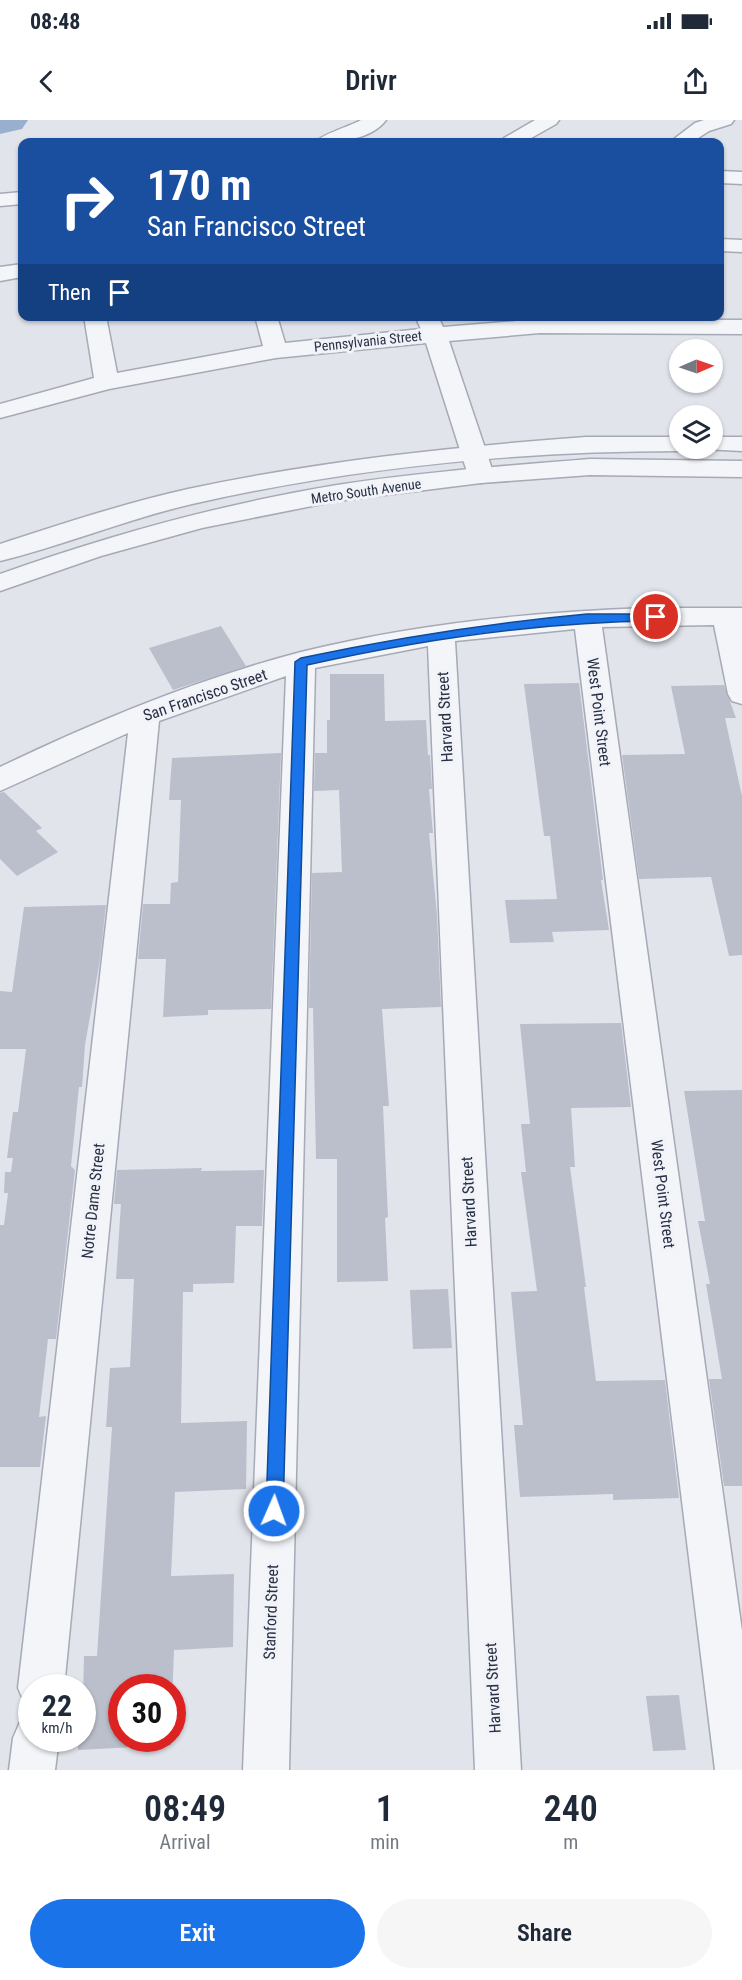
<!DOCTYPE html>
<html lang="en">
<head>
<meta charset="utf-8">
<style>
	body { margin:0; font-family:"Roboto Condensed",sans-serif; background:#f6f6f7; color:#1f2937; height:100vh; display:flex; flex-direction:column; font-size:22px; white-space:nowrap }
	* { box-sizing:border-box; margin:0 }
	p { font-size:20px; color:#747a83 }
	.icon { flex:none; width:33px; height:33px; fill:none; stroke:currentColor; stroke-width:2; stroke-linecap:round; stroke-linejoin:round }
	.map { position:relative; height:1650px; overflow:hidden }
	.drawer { display:flex; flex-direction:column; background:#fff; flex:1 }
	.drawer>* { flex:none }
	.hud { position:absolute; left:18px; top:18px; width:706px; height:183px; border-radius:12px; box-shadow:0 2px 4px #0004; background:#1a4fa0; color:#fff; overflow:hidden }
	.needle { width:39px; rotate:88deg }
	.controls { position:absolute; left:669px; top:219px; display:grid; gap:12px }
	.controls a { display:grid; place-items:center; width:54px; height:54px; border-radius:50%; background:#fff; box-shadow:0 2px 4px #0004; font-size:30px }
	.speed { position:absolute; left:18px; top:1554px; display:flex; gap:12px; font-size:30px; font-weight:700; text-align:center }
	.speed>* { display:grid; place-content:center; width:78px; height:78px; border-radius:50%; background:#fff; box-shadow:0 2px 4px #0004; line-height:1 }
	.speed small { font-size:15px; font-weight:400 }
	.speed .limit { border:9px solid #d22; background:#fff; color:#111 }
	.pin { position:absolute; display:grid; place-items:center; width:51px; height:51px; color:#fff; margin:-26px; border:3px solid #fff; border-radius:50%; box-shadow:0 2px 6px #0007 }
	.me { position:absolute; width:66px; margin:-33px; rotate:2deg; stroke-linejoin:round; filter:drop-shadow(0 0 4px #0008) }
	.turn { display:flex; align-items:center; gap:21px; height:126px; padding:0 30px; font-size:27px }
	.turn .icon { width:78px; height:78px; stroke-width:2.5 }
	.turn b { display:block; font-size:42px; line-height:51px }
	.then { display:flex; align-items:center; height:57px; padding:0 30px; background:#0003; gap:12px; font-size:22px }
	.eta { display:flex; justify-content:space-evenly; align-items:center; height:102px; text-align:center }
	.eta b { font-size:36px; font-weight:600; line-height:42px }
	.cta { display:flex; gap:12px; margin-top:auto; padding:12px 30px }
	.cta a { flex:1; height:69px; border-radius:36px; background:#1a73e8; color:#fff; font-size:24px; font-weight:600; line-height:69px; text-align:center }
	.cta a+a { background:#f6f6f7; color:#1f2937 }
	.status { display:flex; justify-content:space-between; align-items:center; height:42px; padding:0 30px; background:#fff; direction:ltr }
	.status svg { height:16px; fill:currentColor }
	header { display:flex; justify-content:space-between; align-items:center; height:78px; padding:0 30px; background:#fff; font-size:27px; font-weight:600 }
	.map>svg:first-child { display:block }
</style>
</head>
<body>
<div class="status"><b>08:48</b><svg viewBox="0 0 49 12"><path d="M0 12V9h3v3zM5 12V6h3v6zM10 12V3h3v9zM15 12V0h3v12zM26 1h20v11H26zM47 4h2v5h-2z"/></svg></div>
<header><svg class="icon" aria-label="back" viewBox="0 0 24 24"><path d="M15 5l-7 7 7 7"/></svg>Drivr<svg class="icon" aria-label="share" viewBox="0 0 24 24"><path d="M12 15V3M7 8l5-5 5 5M5 13v7h14v-7"/></svg></header>
<div class="map">
<svg width="742" height="1650" viewBox="0 0 742 1650">
	<rect width="100%" height="100%" fill="#e1e4eb"/>
	<g fill="none" stroke-linecap="round" stroke-linejoin="round">
		<path fill="#98afce" fill-rule="evenodd" d="M0 0H28L22 9 0 14Z"/>
	</g>
	<path fill="#babfcb" d="M221 506 246 546 173 570 149 528Z
		M330 554H384L385 601 426 600 428 635H430L432 669H429L433 713H429L437 795 441 887 382 889 389 986H383L388 1097 385 1098 388 1161 337 1162V1039H316L313 888H309L312 753 342 752 339 670 314 671 315 633H327V600H330Z
		M579 563 603 760H601L609 810 552 812 554 822 510 823 505 780 557 779 550 716H544L524 564Z
		M724 565 736 598H725L742 676V835L729 836 711 757 639 759 622 635 685 634 671 566Z
		M281 633 271 889 208 890V895L163 897 166 839H138L143 784H170L171 763 178 762 181 680H169L172 638Z
		M4 672 42 708 36 711 58 732 17 756 0 739V673Z
		M106 785 100 840 85 925 82 967H79L71 1046 75 1050 56 1219H48L39 1297 46 1296 40 1347H0V1105H4L8 1073H4L5 1052H11L13 1038H7L13 992H18L26 929H0V871L12 872 24 787Z
		M621 903 631 987 571 988 575 1047H570L586 1167H584L596 1261 665 1260 679 1378 613 1380V1374L520 1377 514 1305H523L511 1172 537 1171 521 1052H526L521 1004H530L520 904Z
		M742 970V1366H724L709 1259H722L706 1164H710L698 1101H705L684 971Z
		M202 1048 201 1051 264 1050 262 1106H236L234 1163 193 1164V1172H183L181 1303 247 1301 246 1369 175 1372 171 1456 234 1454 233 1527 174 1530 172 1581V1568H122V1618H171V1625L78 1630V1618H82L84 1536H97L112 1307H106L110 1248 130 1247 134 1159H116L121 1084H114L117 1050Z
		M448 1169 452 1228 413 1229 410 1170Z
		M679 1575 686 1630 653 1631 646 1576Z"/>
	<g fill="none" stroke-linecap="round" stroke-linejoin="round">
		<g stroke="#a5aab6" stroke-width="3">
			<path id="minor" d="M361 0H386C372 19 337 24 316 22 322 14 351 6 361 0Z
				M535 0H559L556 4 524 22H501L504 18Z
				M704 0H734L731 4 709 11 692 22H670L695 3Z
				M720 51 742 52V64L720 63Z
				M22 72V84L0 86V74Z
				M720 119 742 120V132L720 131Z
				M22 144V157L0 161V147Z
				M84 196H106L117 253 263 226 255 196H277L285 223 421 209 415 196H438L443 207 540 199 742 200V214L540 213 449 221 494 355 490 360 481 363 472 360 468 355 426 223 276 238 109 269 0 298V284L94 258Z
				M647 488H742V584L732 581 728 574 714 505 602 507 742 1511V1650H715L575 509 455 521 521 1650H475L428 526 315 548 289 1650H243L286 556 159 601 64 1568H32V1587L25 1584 18 1568 128 613 0 671V647C96 601 197 559 301 532 414 504 531 492 647 488Z
				M32 1597V1618H59L55 1650H9L13 1618 20 1602Z"/>
		</g>
		<g stroke="#a5aab6" stroke-width="3">
			<path id="tertiary" d="M586 317H680V328H689L680 331C517 331 351 348 192 384 127 399 65 425 0 441V424C62 404 125 383 188 369 319 341 452 327 586 317Z
				M712 317H742V331L703 329 712 328Z
				M590 339 742 341V357L590 355 481 363 337 381 202 408 101 436 0 471V454C110 415 222 384 337 365 421 352 506 346 590 339Z"/>
		</g>
		<use href="#minor" fill="#f4f5f9" fill-rule="evenodd"/>
		<use href="#tertiary" fill="#f4f5f9" fill-rule="evenodd"/>
	</g>
	<path fill="#1a73e8" stroke="#114b97" stroke-width="1.5" d="M587 494H656L662 497 656 501C538 502 423 519 307 545L283 1391 281 1397 274 1399 268 1397 266 1391 295 542 301 538C396 518 490 503 587 494Z"/>
	<g text-anchor="middle" dominant-baseline="central" stroke-width="6" stroke-linejoin="round" paint-order="stroke">
		<g font-size="14" fill="#273044" stroke="#f1f3f8">
			<text transform="translate(368 221) rotate(-6)">Pennsylvania Street</text>
			<text transform="translate(366 371) rotate(-8)">Metro South Avenue</text>
		</g>
		<g font-size="16" fill="#273044" stroke="#f1f3f8">
			<text transform="translate(205 575) rotate(-19)">San Francisco Street</text>
			<text transform="translate(599 592) rotate(83)">West Point Street</text>
			<text transform="translate(445 597) rotate(-93)">Harvard Street</text>
			<text transform="translate(663 1074) rotate(83)">West Point Street</text>
			<text transform="translate(93 1081) rotate(-84)">Notre Dame Street</text>
			<text transform="translate(469 1082) rotate(-93)">Harvard Street</text>
			<text transform="translate(271 1492) rotate(-88)">Stanford Street</text>
			<text transform="translate(493 1568) rotate(-93)">Harvard Street</text>
		</g>
	</g>
</svg>
<div class="controls">
<a><svg class="needle" viewBox="-14 -14 28 28"><path d="M0-13l5 13h-10z" fill="#e53935"/><path d="M0 13l5-13h-10z" fill="#747a83"/></svg></a>
<a><svg class="icon" aria-label="layers" viewBox="0 0 24 24"><path d="M12 4l9 5-9 5-9-5zM3 14l9 5 9-5"/></svg></a>
</div>
<div class="speed"><div>22<small>km/h</small></div><div class="limit">30</div></div>
<div class="pin" style="left:656px;top:497px;background:#d93025"><svg class="icon" aria-label="arrive" viewBox="0 0 24 24"><path d="M6 21V4h12l-3 4 3 4H6"/></svg></div>
<svg class="me" style="left:274px;top:1391px" viewBox="-20 -20 40 40"><circle r="17" fill="#1a73e8" stroke="#fff" stroke-width="3"/><path d="M0-11L8 9 0 5-8 9z" fill="#fff"/></svg>
<div class="hud">
<div class="turn"><svg class="icon" aria-label="right" viewBox="0 0 24 24"><path d="M7 20v-9h11M14 6l5 5-5 5"/></svg><div><b>170 m</b>San Francisco Street</div></div>
<div class="then">Then<svg class="icon" aria-label="arrive" viewBox="0 0 24 24"><path d="M6 21V4h12l-3 4 3 4H6"/></svg></div>
</div>
</div>
<section class="drawer">
<div class="eta">
<div><b>08:49</b><p>Arrival</p></div>
<div><b>1</b><p>min</p></div>
<div><b>240</b><p>m</p></div>
</div>
<div class="cta"><a>Exit</a><a>Share</a></div>
</section>
</body>
</html>
